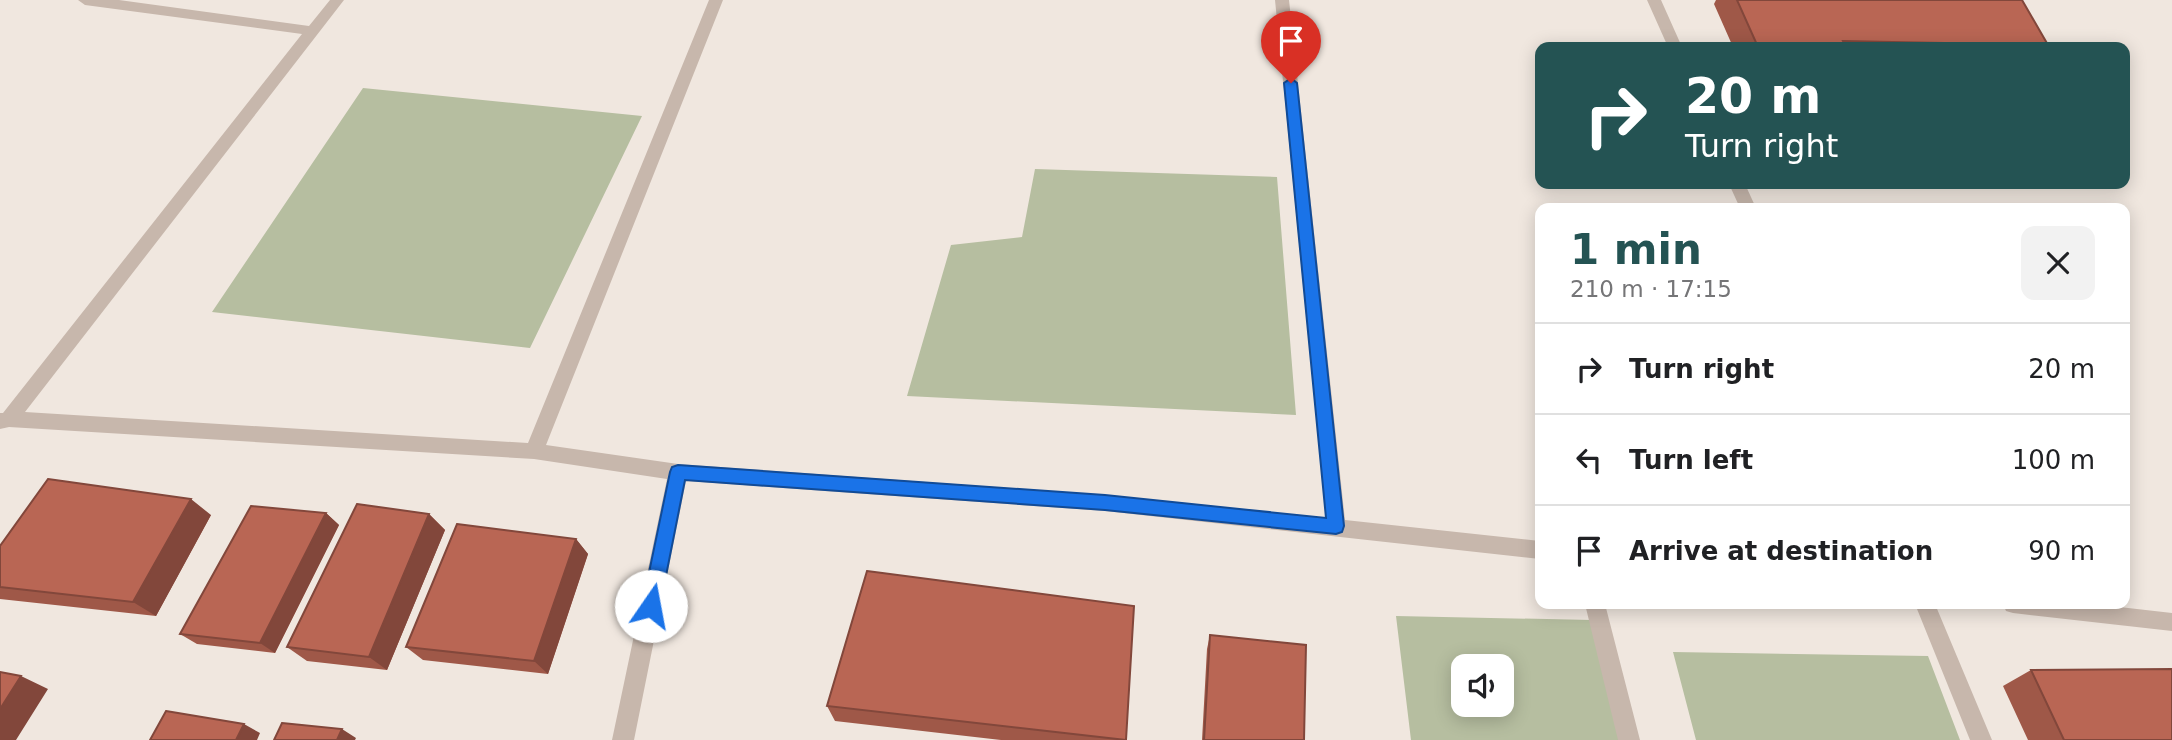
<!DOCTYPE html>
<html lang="en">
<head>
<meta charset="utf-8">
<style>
	body { margin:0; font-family:"DejaVu Sans",sans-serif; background:#f2f2f2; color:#202124; height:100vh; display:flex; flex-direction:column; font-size:26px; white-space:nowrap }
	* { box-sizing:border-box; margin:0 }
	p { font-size:23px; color:#757577 }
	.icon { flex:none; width:38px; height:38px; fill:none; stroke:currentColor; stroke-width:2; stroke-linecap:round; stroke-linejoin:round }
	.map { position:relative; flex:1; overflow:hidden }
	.panel { position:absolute; left:1535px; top:203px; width:595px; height:406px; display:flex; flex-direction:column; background:#fff; border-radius:14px; box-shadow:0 4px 18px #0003 }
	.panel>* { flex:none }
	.hud { position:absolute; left:1535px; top:42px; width:595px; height:147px; border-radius:14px; box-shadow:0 4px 18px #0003; background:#245353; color:#fff; overflow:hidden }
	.tools { position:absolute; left:1451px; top:654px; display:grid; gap:14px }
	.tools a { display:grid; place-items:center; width:63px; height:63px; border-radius:14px; background:#fff; box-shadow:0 4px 18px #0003; font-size:35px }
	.pin { position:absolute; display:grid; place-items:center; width:60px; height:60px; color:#fff; margin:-72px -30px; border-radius:50% 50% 50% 0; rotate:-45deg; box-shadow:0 0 7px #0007 }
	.pin .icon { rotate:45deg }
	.me { position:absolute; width:77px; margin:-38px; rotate:12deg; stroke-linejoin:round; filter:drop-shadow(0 0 5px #0008) }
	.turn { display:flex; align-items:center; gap:24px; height:147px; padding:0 35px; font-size:32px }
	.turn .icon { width:91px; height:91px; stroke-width:2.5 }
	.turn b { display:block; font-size:49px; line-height:60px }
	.round { display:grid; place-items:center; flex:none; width:74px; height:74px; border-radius:14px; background:#f2f2f2 }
	.overview { display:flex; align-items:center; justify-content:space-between; height:119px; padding:0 35px }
	h1 { font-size:42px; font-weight:700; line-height:52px; color:#245353 }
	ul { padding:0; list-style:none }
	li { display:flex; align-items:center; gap:21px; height:91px; padding:0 35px; border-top:2px solid #e0e0e0 }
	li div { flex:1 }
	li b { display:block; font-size:26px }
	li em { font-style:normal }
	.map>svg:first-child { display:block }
</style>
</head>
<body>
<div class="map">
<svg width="2172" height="740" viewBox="0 0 2172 740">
	<rect width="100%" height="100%" fill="#f0e7df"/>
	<path fill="#b6bea0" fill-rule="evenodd" d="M363 88 642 116 530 348 212 312Z
		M1035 169 1277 177 1296 415 907 396 951 245 1022 237Z
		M1396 616 1593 620 1619 740H1411ZM1463 667H1502V705H1463Z
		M1673 652 1928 656 1960 740H1696Z"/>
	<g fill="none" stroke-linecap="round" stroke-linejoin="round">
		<path fill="#c7b7ac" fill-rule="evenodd" d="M78 0H119L309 26 330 0H344L25 412 528 443 709 0H723L546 445 678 464 1105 495 1326 518 1275 0H1289L1345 520 1540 541V559L1105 511 686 481 634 740H612L667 479 534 459 9 427 0 429V413H3L302 34 85 5Z
			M1647 0H1661L1682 47H1668Z
			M1729 184H1745L1756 208H1740Z
			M1585 604H1605L1640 740H1618Z
			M1915 604H1935L1992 740H1970Z
			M2003 604H2093L2172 613V631L2013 613 2006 611Z"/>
	</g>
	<path fill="#9f5848" d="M1716 0H2022L2048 45 2046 47H1733L1714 4Z
		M326 513 339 525 275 653 197 644 180 634Z
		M429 514 445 530 387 670 307 661 287 647Z
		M211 515 156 616 0 599V546Z
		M576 539 588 554 548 674 423 660 406 647Z
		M1210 635 1304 740H1202L1207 649Z
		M2031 670 2172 740H2028L2003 686Z
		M827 706 1126 740H1001L835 721Z"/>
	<path fill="#82473b" d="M191 499 211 515 156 616 133 602Z
		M326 513 339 525 275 653 260 643Z
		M429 514 445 530 387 670 369 657Z
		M576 539 588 554 548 674 534 661Z
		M21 676 48 689 16 740H0V709Z
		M244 724 260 733 257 740H236Z
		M342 729 356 738 355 740H337Z"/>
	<path fill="#b96654" stroke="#82473b" stroke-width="2" d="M1737 0H2022L2048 45 1843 41 1846 47H1758Z
		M48 479 191 499 133 602 0 587V546Z
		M357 504 429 514 369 657 287 647Z
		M251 506 326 513 260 643 180 634Z
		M457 524 576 539 534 661 406 647Z
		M867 571 1134 606 1126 740 827 706Z
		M1210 635 1306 645 1304 740H1204Z
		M2172 669V740H2064L2031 670Z
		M0 672 21 676 0 709Z
		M166 711 244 724 236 740H150Z
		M282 723 342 729 337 740H274Z"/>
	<path fill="#1a73e8" stroke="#114b97" stroke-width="2" d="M1291 78 1297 83 1344 526 1342 532 1336 534 1105 510 685 480 660 606 657 612 651 615 644 612 642 606 670 472 672 467 678 465 1105 495 1326 518 1284 83Z"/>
</svg>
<div class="tools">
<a><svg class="icon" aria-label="sound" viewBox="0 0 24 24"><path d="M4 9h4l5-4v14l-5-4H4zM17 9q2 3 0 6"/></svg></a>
</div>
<div class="pin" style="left:1291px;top:83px;background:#d93025"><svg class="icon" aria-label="arrive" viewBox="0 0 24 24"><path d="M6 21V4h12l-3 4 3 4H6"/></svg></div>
<svg class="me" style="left:651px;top:606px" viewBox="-20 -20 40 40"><circle r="19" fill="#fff"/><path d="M0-13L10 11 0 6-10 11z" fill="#1a73e8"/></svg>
<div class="hud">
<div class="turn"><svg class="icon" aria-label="right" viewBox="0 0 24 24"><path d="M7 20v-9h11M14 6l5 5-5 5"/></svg><div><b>20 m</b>Turn right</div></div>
</div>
<section class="panel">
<div class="overview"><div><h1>1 min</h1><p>210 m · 17:15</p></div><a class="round"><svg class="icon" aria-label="close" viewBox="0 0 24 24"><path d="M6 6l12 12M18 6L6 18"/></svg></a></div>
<ul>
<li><svg class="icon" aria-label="right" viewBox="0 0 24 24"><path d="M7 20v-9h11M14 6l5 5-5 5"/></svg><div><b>Turn right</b></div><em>20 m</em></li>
<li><svg class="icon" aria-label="left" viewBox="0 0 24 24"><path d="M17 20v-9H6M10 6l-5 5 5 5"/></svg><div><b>Turn left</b></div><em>100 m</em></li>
<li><svg class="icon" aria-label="arrive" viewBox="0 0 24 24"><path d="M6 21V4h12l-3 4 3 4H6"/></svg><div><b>Arrive at destination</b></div><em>90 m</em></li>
</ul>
</section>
</div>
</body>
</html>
